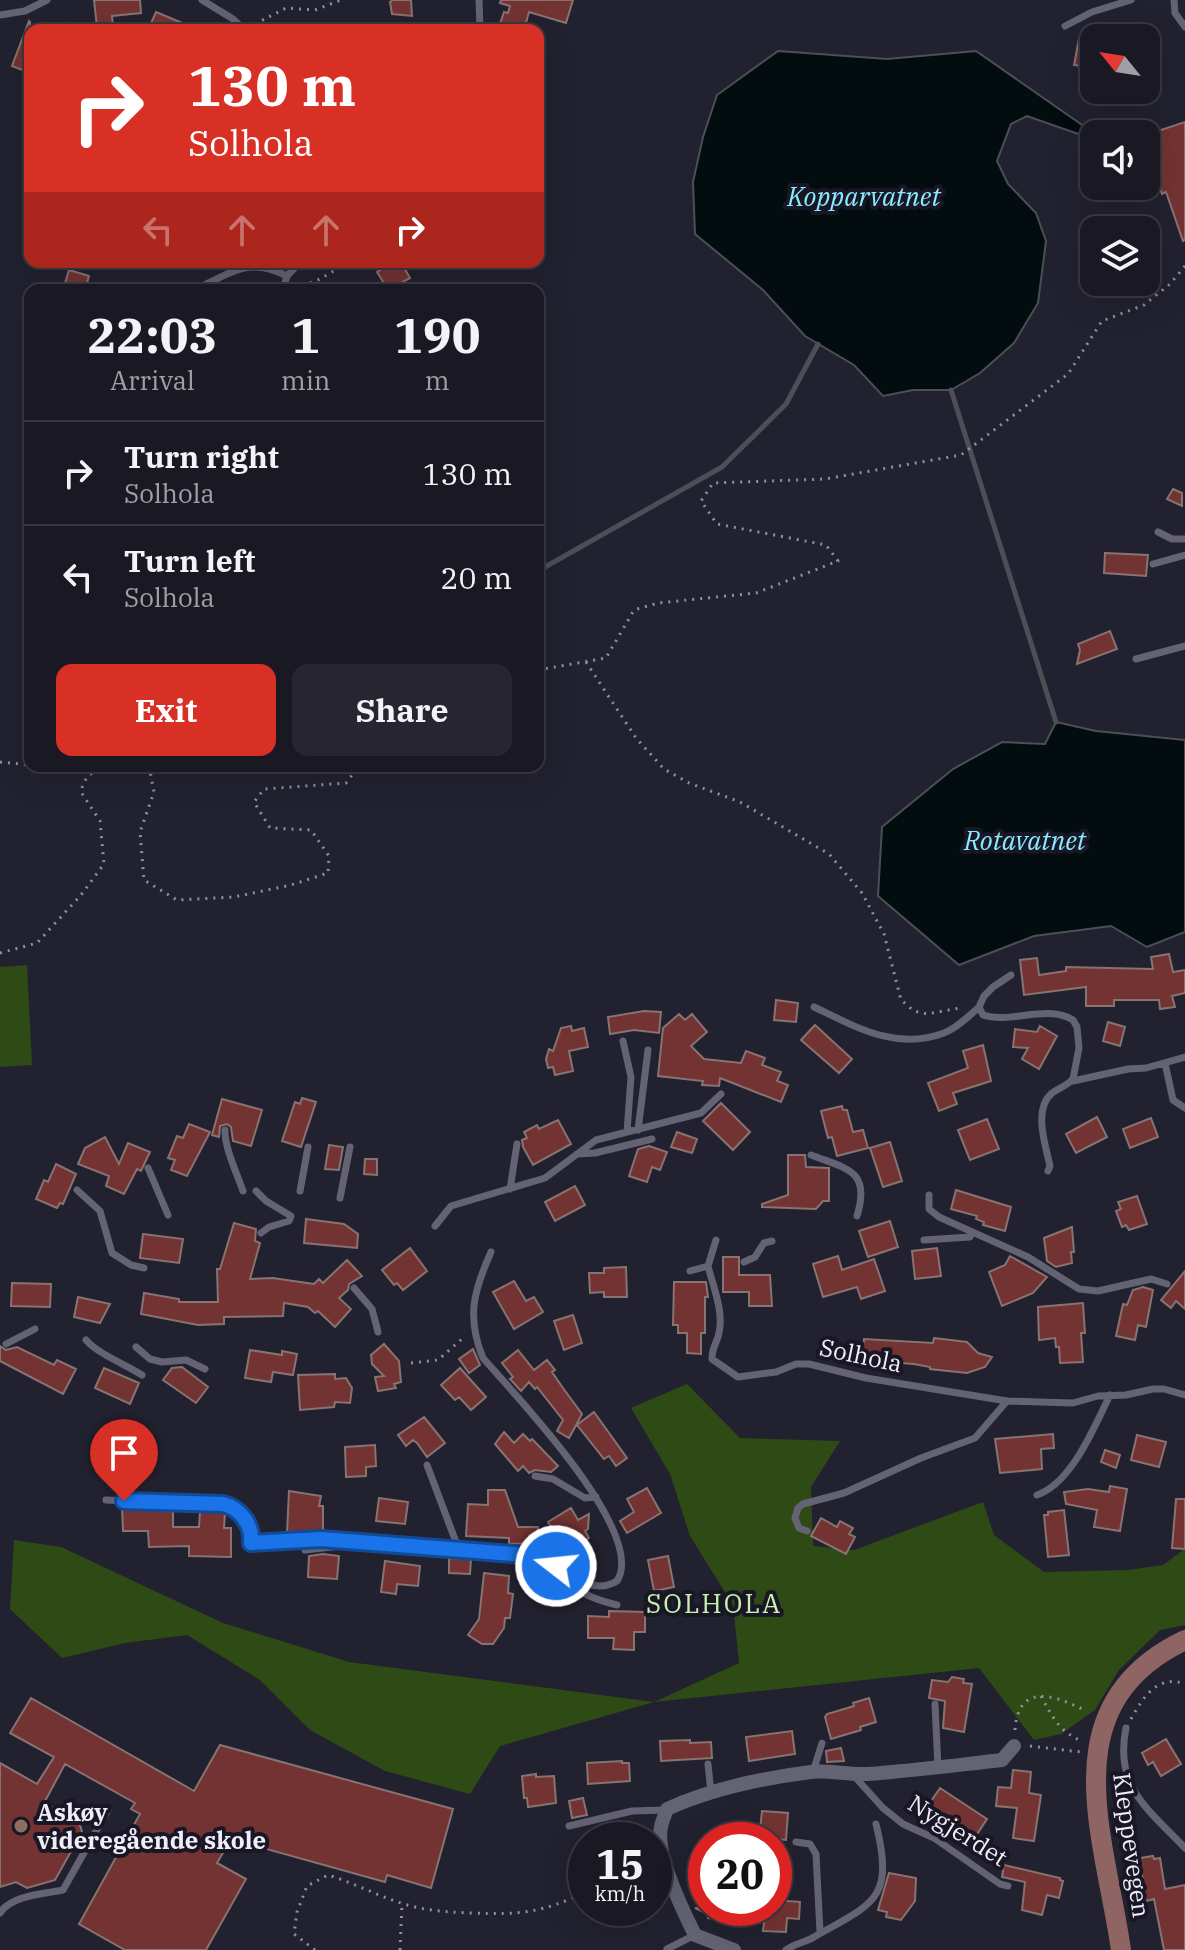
<!DOCTYPE html>
<html lang="en">
<head>
<meta charset="utf-8">
<style>
	body { margin:0; font-family:"IBM Plex Serif",serif; background:#272630; color:#f1f3f6; height:100vh; display:flex; flex-direction:column; font-size:30px; white-space:nowrap }
	* { box-sizing:border-box; margin:0 }
	p { font-size:26px; color:#9fa0a6 }
	.icon { flex:none; width:44px; height:44px; fill:none; stroke:currentColor; stroke-width:2; stroke-linecap:round; stroke-linejoin:round }
	.map { position:relative; flex:1; overflow:hidden }
	.sheet { position:absolute; left:24px; top:284px; width:520px; height:488px; display:flex; flex-direction:column; background:#1a1923; border-radius:16px; box-shadow:0 8px 32px #0002,0 0 0 2px #383841 }
	.sheet>* { flex:none }
	.guide { position:absolute; left:24px; top:24px; width:520px; height:244px; border-radius:16px; box-shadow:0 8px 32px #0002,0 0 0 2px #383841; background:#d93025; color:#fff; overflow:hidden }
	.needle { width:52px; rotate:300deg }
	.tools { position:absolute; left:1080px; top:24px; display:grid; gap:16px }
	.tools a { display:grid; place-items:center; width:80px; height:80px; border-radius:16px; background:#1a1923; box-shadow:0 8px 32px #0002,0 0 0 2px #383841; font-size:40px }
	.speed { position:absolute; left:568px; top:1822px; display:flex; gap:16px; font-size:40px; font-weight:700; text-align:center }
	.speed>* { display:grid; place-content:center; width:104px; height:104px; border-radius:50%; background:#1a1923; box-shadow:0 8px 32px #0002,0 0 0 2px #383841; line-height:1 }
	.speed small { font-size:20px; font-weight:400 }
	.speed .limit { border:12px solid #d22; background:#fff; color:#111 }
	.pin { position:absolute; display:grid; place-items:center; width:68px; height:68px; color:#fff; margin:-82px -34px; border-radius:50% 50% 50% 0; rotate:-45deg; box-shadow:0 0 8px #0007 }
	.pin .icon { rotate:45deg }
	.me { position:absolute; width:88px; margin:-44px; rotate:286deg; stroke-linejoin:round; filter:drop-shadow(0 0 6px #0008) }
	.turn { display:flex; align-items:center; gap:28px; height:168px; padding:0 32px; font-size:36px }
	.turn .icon { width:104px; height:104px; stroke-width:2.5 }
	.turn b { display:block; font-size:56px; line-height:68px }
	.lanes { display:flex; align-items:center; height:76px; padding:0 32px; background:#0003; justify-content:center; gap:40px; direction:ltr }
	.lanes .off { opacity:.35 }
	.eta { display:flex; justify-content:space-evenly; align-items:center; height:136px; text-align:center }
	.eta b { font-size:48px; font-weight:700; line-height:56px }
	.cta { display:flex; gap:16px; margin-top:auto; padding:16px 32px }
	.cta a { flex:1; height:92px; border-radius:16px; background:#d93025; color:#fff; font-size:32px; font-weight:700; line-height:92px; text-align:center }
	.cta a+a { background:#272630; color:#f1f3f6 }
	ul { padding:0; list-style:none }
	li { display:flex; align-items:center; gap:24px; height:104px; padding:0 32px; border-top:2px solid #383841 }
	li div { flex:1 }
	li b { display:block; font-size:30px }
	li em { font-style:normal }
	.map>svg:first-child { display:block }
</style>
</head>
<body>
<div class="map">
<svg width="1185" height="1950" viewBox="0 0 1185 1950">
	<rect width="100%" height="100%" fill="#22212f"/>
	<path fill="#2e4b16" d="M27 965 32 1065 0 1067V967Z
		M687 1384 740 1438 840 1441 811 1487 813 1546 854 1550 983 1502 994 1535 1044 1572 1128 1570 1163 1565 1185 1549V1625L1160 1630 1119 1670 1095 1710 1061 1734 1034 1740 979 1668 654 1702 500 1746 470 1794 385 1771 310 1730 260 1680 187 1635 125 1643 62 1658 10 1609 14 1540 61 1547 223 1623 349 1662 654 1702 739 1663 733 1605 690 1536 670 1474 631 1408Z"/>
	<path fill="#030d0f" stroke="#4a5055" stroke-width="2" d="M778 51 887 59 976 51 1095 134 1094 138 1087 137 1027 116 1011 124 997 161 1008 184 1036 213 1046 241 1038 303 1014 343 980 373 951 390H913L883 396 854 365 805 336 763 290 695 234 693 182 703 137 717 95Z
		M1056 722 1096 731 1185 740V932L1147 947 1111 926 1034 936 959 965 878 896 882 827 953 769 1002 742 1045 744Z"/>
	<g fill="none" stroke-linecap="round" stroke-linejoin="round">
		<path stroke="#4a5055" stroke-width="5" d="M951 390 1056 722
			M538 571 722 467 786 404 818 344"/>
	</g>
	<path fill="#733332" stroke="#877371" stroke-width="2" d="M94 0H140L141 13 112 16 113 26 97 27Z
		M393 0H411L412 16 392 14 390 2Z
		M501 0H573L566 23 529 12 524 30H498L504 12 508 13 510 6 500 3Z
		M156 12 199 30H148Z
		M29 21 30 22V73L12 66Z
		M1079 39 1094 42V68L1074 65Z
		M1185 122V240L1183 241 1166 192 1162 194 1146 144V135Z
		M392 262H401L410 278 388 290 377 272Z
		M69 270 89 276 85 290H63Z
		M1173 489 1182 493V506L1167 499Z
		M1105 553 1148 555 1146 576 1104 573Z
		M1110 631 1117 649 1077 664 1080 650 1078 644Z
		M1169 954 1173 972 1185 970V993L1172 996 1175 1007 1160 1009 1159 1000H1114V1006H1086V987L1024 995 1020 960 1037 958 1039 975 1066 971V967L1153 969 1151 957Z
		M776 1000 798 1003 796 1022 774 1020Z
		M644 1011 661 1012 659 1033 634 1030 610 1034 608 1017Z
		M679 1014 685 1020 692 1014 707 1032 691 1046 704 1059 741 1063 746 1051 765 1058 762 1065 781 1072 777 1081 788 1085 781 1102 720 1078 719 1086 702 1085 703 1081 658 1076 663 1028Z
		M1108 1022 1125 1027 1120 1046 1103 1041Z
		M815 1025 852 1059 839 1073 801 1040Z
		M571 1026 572 1031 584 1028 588 1047 569 1051 573 1071 555 1075 553 1067 548 1068 546 1059 549 1049 553 1051 561 1028Z
		M1040 1026 1057 1036 1039 1069 1022 1059 1028 1048 1013 1047 1015 1029 1037 1032Z
		M983 1045 991 1081 953 1093 957 1104 939 1111 928 1083 968 1068 963 1051Z
		M302 1098 316 1102 301 1147 282 1141 295 1102 300 1104Z
		M222 1099 262 1110 251 1146 233 1141 231 1127 227 1124 220 1126 219 1137 212 1135Z
		M721 1103 750 1132 733 1150 703 1121Z
		M842 1106 843 1110H847L853 1132 863 1130 868 1148 837 1156 832 1137 828 1138 821 1111Z
		M1097 1117 1107 1137 1076 1153 1066 1134Z
		M1151 1118 1158 1137 1130 1148 1123 1129Z
		M987 1119 999 1149 970 1160 958 1130Z
		M558 1120 571 1144 533 1165 523 1147 522 1140 527 1138 524 1132 537 1125 539 1129Z
		M189 1124 210 1132 187 1176 171 1170 175 1160 168 1158 177 1136 183 1138Z
		M677 1132 697 1139 692 1153 671 1147Z
		M105 1137 119 1164 128 1143 150 1152 141 1171 137 1169 124 1194 106 1186 109 1176 78 1164 85 1148Z
		M890 1142 902 1181 883 1187 870 1148Z
		M329 1145 343 1147 339 1170 325 1169Z
		M649 1146 667 1152 660 1170 652 1167 647 1182 629 1176 638 1149Z
		M788 1155H805L806 1167 829 1168V1201H823L816 1209 762 1207V1204L788 1195Z
		M365 1159H377V1175L364 1174Z
		M56 1164 76 1174 63 1204 60 1203 57 1208 36 1199 44 1180 48 1182Z
		M575 1186 585 1205 555 1221 545 1202Z
		M956 1190 1011 1207 1005 1231 983 1225 984 1222 976 1219 977 1216 951 1209Z
		M1137 1196 1147 1224 1129 1230 1126 1225 1122 1227 1116 1211 1121 1209 1118 1202Z
		M306 1219 344 1224 358 1234 357 1248 304 1243Z
		M890 1221 898 1247 868 1257 859 1231Z
		M234 1223 256 1229 255 1241 260 1243 250 1279 273 1278 314 1284 319 1279 323 1283 347 1260 362 1276 349 1284 348 1290 339 1298 351 1309 335 1327 318 1311 315 1313 308 1307 284 1303 283 1316 224 1317V1324L198 1325 141 1314 144 1293 179 1299V1302H218L217 1269H220Z
		M1072 1227 1074 1252H1071L1072 1263 1056 1267 1047 1261 1044 1238Z
		M143 1234 183 1239 179 1263 140 1258Z
		M410 1248 427 1271 403 1290 397 1283 394 1285 382 1270Z
		M937 1248 941 1276 915 1279 912 1251Z
		M838 1256 842 1270 874 1259 885 1291 861 1299 857 1287 823 1297 813 1264Z
		M1010 1256 1047 1277 1033 1293 1002 1306 989 1272 1005 1265Z
		M723 1257H739V1275H770L772 1306H749V1292H723Z
		M626 1267 627 1297H604V1292L590 1293 589 1273H604V1268Z
		M1185 1271V1309L1176 1301 1171 1308 1161 1300Z
		M514 1281 526 1301 534 1297 543 1312 514 1329 493 1292Z
		M674 1282H706L708 1297H705V1333H701V1354L687 1353V1333H678V1325H673Z
		M12 1283 51 1284 50 1307 11 1306Z
		M1143 1287 1153 1290 1146 1327 1138 1325 1135 1340 1116 1336 1123 1304 1127 1305 1133 1290Z
		M78 1297 110 1304 100 1323 74 1317Z
		M1083 1303 1085 1333H1081L1083 1362 1060 1363 1059 1347H1056L1055 1338 1039 1340 1038 1307Z
		M573 1315 582 1343 564 1350 554 1321Z
		M934 1338 967 1342 978 1353 992 1357 985 1367 967 1373 930 1369V1367L914 1364 862 1360 864 1339 933 1343Z
		M384 1344 399 1361 401 1382 394 1384 396 1388 378 1391 375 1377 384 1376 372 1364 371 1355Z
		M0 1346 6 1350 17 1347 54 1365 57 1360 76 1369 63 1394 0 1361Z
		M473 1349 480 1365 469 1373 459 1359Z
		M250 1350 282 1355V1351L297 1354 293 1375 273 1372 271 1382 245 1378Z
		M518 1350 534 1370 547 1360 555 1370 552 1372 563 1388 582 1414 569 1438 557 1431 563 1420 537 1387 535 1389 529 1382 521 1391 510 1379 513 1377 502 1363Z
		M182 1367 208 1387 196 1403 163 1380 172 1368Z
		M104 1368 139 1383 130 1404 95 1388Z
		M460 1368 486 1397 471 1410 459 1397 455 1400 441 1385Z
		M335 1374V1379L346 1378 352 1388 350 1403 335 1402 334 1407 300 1410 298 1375Z
		M594 1412 627 1458 616 1466 609 1456 604 1459 577 1425Z
		M424 1417 445 1443 427 1457 417 1443 413 1440 406 1446 398 1435Z
		M504 1432 514 1443 523 1434 530 1441 532 1439 558 1466 551 1472 535 1470 529 1473 523 1466 518 1471 495 1444Z
		M1053 1434 1054 1448 1041 1449 1042 1469 1000 1473 995 1439Z
		M1137 1435 1166 1442 1159 1467 1131 1460Z
		M375 1445 376 1466 366 1467V1476L346 1477 345 1447Z
		M1105 1450 1120 1455 1116 1468 1101 1462Z
		M1110 1486 1127 1489 1120 1531 1094 1527 1097 1510 1066 1504 1064 1492 1088 1489 1109 1492Z
		M647 1488 661 1513 627 1533 620 1521 634 1512 627 1499Z
		M488 1490H505L518 1527H538V1543L509 1544V1538L466 1536 468 1504 488 1505Z
		M289 1491 321 1496 319 1506H323V1533H287Z
		M379 1498 408 1502 405 1524 376 1521Z
		M1176 1499H1185V1549L1172 1548Z
		M122 1507 173 1510V1527H199L200 1511 225 1512 224 1528H231V1557L189 1556V1546L149 1547 148 1531H123Z
		M571 1508 578 1520 589 1514 588 1529 585 1531 589 1538 570 1550 562 1536 558 1539 548 1522Z
		M1064 1510 1069 1555 1048 1557 1044 1515H1048V1512Z
		M821 1518 837 1527 840 1521 853 1528 849 1534 855 1537 846 1554 811 1536Z
		M323 1554 339 1556 337 1579 308 1577 309 1556Z
		M668 1556 674 1587 654 1591 648 1560Z
		M449 1558 471 1559 470 1574 449 1573Z
		M385 1561 420 1566 418 1586 397 1584 396 1594 381 1592Z
		M484 1573 509 1576 508 1593 513 1594 510 1618H505L504 1628 493 1644H482L468 1635 479 1619Z
		M609 1611 645 1612V1632H634V1650L613 1649 614 1638H588V1616L609 1617Z
		M952 1677 964 1679 963 1683 972 1684 964 1732 943 1728 945 1701 929 1698 932 1680 948 1682Z
		M31 1698 194 1791 220 1745 453 1809 431 1888 387 1875 385 1882 231 1839 217 1863 246 1879 206 1950H125L79 1924 140 1814 131 1809 135 1803 65 1764 44 1803 79 1822 82 1832 55 1880 27 1888 16 1882 0 1887V1763L37 1784 54 1757 10 1733Z
		M869 1698 876 1722 860 1727 861 1730 831 1739 825 1717 827 1714 854 1706 853 1703Z
		M792 1731 795 1754 749 1761 746 1737Z
		M1166 1739 1181 1764 1161 1776 1153 1762 1148 1765 1142 1753Z
		M690 1740V1743L711 1742 712 1758 661 1761 660 1741Z
		M841 1748 844 1761 827 1762 826 1751Z
		M622 1761V1763H629L630 1781 588 1784 587 1763Z
		M1013 1770 1031 1772 1029 1793 1041 1795 1034 1841 1013 1838 1017 1808 996 1806 998 1787 1011 1788Z
		M536 1774V1777L554 1776 556 1803 528 1807 527 1798H524L522 1776Z
		M940 1788 987 1819 972 1842 968 1840 966 1843 922 1814Z
		M583 1798 587 1815 572 1818 569 1801Z
		M762 1811 788 1813 786 1840 764 1838 765 1831 760 1830Z
		M1153 1856 1154 1859 1160 1858 1165 1889 1185 1885V1950H1164L1154 1899 1146 1901 1140 1861 1141 1858Z
		M1004 1865 1060 1878V1880L1063 1881 1059 1898 1047 1895 1042 1915 1022 1910 1025 1882 1002 1877Z
		M889 1873 916 1878 915 1901 901 1920 886 1917 887 1912 878 1910Z
		M774 1900 800 1902 799 1919 787 1918 786 1932 763 1931 764 1922 732 1920V1925L718 1919 708 1918V1914L695 1908H774Z"/>
	<g fill="none" stroke-linecap="round" stroke-linejoin="round">
		<path stroke="#91909c" stroke-width="3" stroke-dasharray="2 6" stroke-linecap="butt" d="M255 24 286 8 315 10 341 0
			M295 288 316 281 350 262
			M586 662 636 738 664 769 689 783 740 802 829 854 862 893 884 934 901 1000 914 1011 927 1014 960 1008
			M538 670 606 658 634 610 658 603 756 593 838 561 826 545 717 524 701 501 713 483 825 479 961 455 1068 374 1102 321 1144 305 1170 284 1185 266
			M0 762 30 765
			M42 766 93 771
			M149 766 154 792 140 832 144 880 177 900 234 897 291 885 328 873 329 856 311 830 270 828 254 802 264 789 346 783 359 766
			M0 953 37 943 81 895 104 864 100 821 81 792C84 777 91 772 106 766
			M411 1363 438 1360 463 1338
			M1041 1696C1052 1716 1059 1732 1082 1741
			M1131 1719C1143 1697 1158 1674 1185 1684
			M1015 1730C1018 1684 1052 1694 1082 1709
			M1030 1746 1081 1752
			M315 1950 294 1934 297 1912 307 1886 328 1875C354 1883 378 1896 404 1904 426 1911 448 1912 471 1913 520 1915 541 1913 586 1892
			M400 1950 402 1904"/>
		<path stroke="#646373" stroke-width="7" d="M202 0 233 19 245 30
			M479 0 480 30
			M1174 0 1175 13 1185 27
			M0 15 25 11 47 0
			M1065 26 1092 12 1131 0
			M192 290C228 277 245 254 287 276
			M283 290 287 276 300 262
			M1158 532 1172 539H1185
			M1153 564 1185 555
			M1136 659 1185 646
			M1011 975 993 987 984 996 979 1007 983 1015C1011 1024 1047 1004 1073 1020L1077 1027 1079 1048 1073 1079C1067 1086 1058 1088 1051 1094 1033 1110 1046 1147 1050 1166L1048 1171
			M814 1007C856 1027 896 1051 944 1033 957 1028 969 1016 979 1007
			M623 1041 631 1077 627 1132
			M1165 1063 1173 1100 1185 1108
			M1073 1081 1128 1069 1146 1068 1185 1057
			M225 1130C224 1146 237 1174 243 1191
			M638 1130 648 1050
			M577 1154 595 1153 652 1139
			M811 1155C847 1169 871 1170 857 1216
			M148 1168 168 1215
			M510 1189 517 1144
			M77 1190 100 1211 112 1253 131 1265 144 1268
			M256 1191 266 1201 291 1216 289 1221 269 1227 261 1233
			M300 1191 308 1147
			M929 1195V1209L939 1217 1028 1257 1079 1289 1098 1291 1151 1279 1167 1284
			M340 1198 350 1147
			M435 1226 451 1206 545 1178 596 1140 701 1113 721 1094
			M924 1240 970 1237 972 1233
			M744 1262 755 1257 764 1243 772 1241
			M708 1266C713 1286 724 1312 719 1333 717 1343 712 1347 712 1359L738 1377 776 1372 796 1364H809L866 1378 1007 1401 1073 1403 1098 1396 1126 1395 1153 1389H1164L1185 1395
			M690 1271 708 1266 716 1240
			M354 1288 372 1309 378 1332
			M86 1340C98 1354 125 1364 142 1375
			M6 1344 35 1329
			M136 1347 150 1359 162 1362 186 1360 205 1369
			M427 1465 459 1550
			M535 1476 553 1479 585 1498 596 1497
			M1037 1495C1072 1483 1094 1427 1110 1395
			M106 1500 231 1506 250 1525 251 1543 321 1539 529 1555C559 1559 586 1600 617 1581 648 1533 515 1395 483 1358 466 1317 474 1290 491 1252
			M807 1531 799 1528 795 1518 798 1508 803 1504 844 1493 921 1458 975 1438 1007 1401
			M305 1550 358 1544
			M563 1573C578 1594 593 1599 617 1605
			M935 1704 938 1768
			M1126 1728C1114 1787 1148 1809 1185 1848
			M708 1764 711 1793
			M813 1772 822 1743
			M855 1777 883 1808 903 1824 934 1838 1000 1884 1008 1886
			M569 1826 632 1811 665 1810
			M796 1842 810 1844 816 1854 820 1932
			M0 1913C11 1895 44 1894 63 1890L108 1810
			M667 1949 695 1935
			M786 1950C795 1943 805 1943 814 1937 873 1903 895 1901 876 1824"/>
		<path stroke="#646373" stroke-width="14" d="M734 1950 695 1935C683 1911 655 1854 661 1827 662 1821 665 1815 667 1809 711 1789 763 1778 811 1772 829 1770 848 1775 867 1774 912 1771 957 1765 1002 1760L1014 1746"/>
		<path stroke="#8e6562" stroke-width="20" d="M1121 1950C1105 1836 1049 1705 1185 1640"/>
	</g>
	<g fill="none" stroke-linecap="round" stroke-linejoin="round">
		<g stroke="#114b97" stroke-width="20">
			<path id="route" d="M124 1501 223 1504C240 1508 253 1525 251 1543L321 1539 538 1556 556 1566"/>
		</g>
		<use href="#route" stroke="#1a73e8" stroke-width="14"/>
	</g>
	<circle fill="#8d6e63" stroke="#191725" stroke-width="3" cx="21" cy="1826" r="8"/>
	<g text-anchor="middle" dominant-baseline="central" stroke-width="8" stroke-linejoin="round" paint-order="stroke">
		<g font-size="24" fill="#efeef8" stroke="#191725">
			<text transform="translate(861 1355) rotate(12)">Solhola</text>
			<text transform="translate(958 1830) rotate(32)">Nygjerdet</text>
			<text transform="translate(1132 1845) rotate(82)">Kleppevegen</text>
		</g>
		<g font-size="24" font-weight="bold" fill="#efeef8" stroke="#191725" text-anchor="start">
			<text x="37" y="1812">Askøy<tspan x="37" dy="28">videregående skole</tspan></text>
		</g>
		<g font-size="26" font-style="italic" fill="#89ecfe" stroke="#191725">
			<text x="864" y="196">Kopparvatnet</text>
			<text x="1025" y="840">Rotavatnet</text>
		</g>
		<g font-size="26" letter-spacing="2" fill="#c6f2ae" stroke="#191725">
			<text x="714" y="1603">SOLHOLA</text>
		</g>
	</g>
</svg>
<div class="tools">
<a><svg class="needle" viewBox="-14 -14 28 28"><path d="M0-13l5 13h-10z" fill="#e53935"/><path d="M0 13l5-13h-10z" fill="#9fa0a6"/></svg></a>
<a><svg class="icon" aria-label="sound" viewBox="0 0 24 24"><path d="M4 9h4l5-4v14l-5-4H4zM17 9q2 3 0 6"/></svg></a>
<a><svg class="icon" aria-label="layers" viewBox="0 0 24 24"><path d="M12 4l9 5-9 5-9-5zM3 14l9 5 9-5"/></svg></a>
</div>
<div class="speed"><div>15<small>km/h</small></div><div class="limit">20</div></div>
<div class="pin" style="left:124px;top:1501px;background:#d93025"><svg class="icon" aria-label="arrive" viewBox="0 0 24 24"><path d="M6 21V4h12l-3 4 3 4H6"/></svg></div>
<svg class="me" style="left:556px;top:1566px" viewBox="-20 -20 40 40"><circle r="17" fill="#1a73e8" stroke="#fff" stroke-width="3"/><path d="M0-11L8 9 0 5-8 9z" fill="#fff"/></svg>
<div class="guide">
<div class="turn"><svg class="icon" aria-label="right" viewBox="0 0 24 24"><path d="M7 20v-9h11M14 6l5 5-5 5"/></svg><div><b>130 m</b>Solhola</div></div>
<div class="lanes"><svg class="icon off" aria-label="left" viewBox="0 0 24 24"><path d="M17 20v-9H6M10 6l-5 5 5 5"/></svg><svg class="icon off" aria-label="ahead" viewBox="0 0 24 24"><path d="M12 20V5M6 11l6-6 6 6"/></svg><svg class="icon off" aria-label="ahead" viewBox="0 0 24 24"><path d="M12 20V5M6 11l6-6 6 6"/></svg><svg class="icon" aria-label="right" viewBox="0 0 24 24"><path d="M7 20v-9h11M14 6l5 5-5 5"/></svg></div>
</div>
<section class="sheet">
<div class="eta">
<div><b>22:03</b><p>Arrival</p></div>
<div><b>1</b><p>min</p></div>
<div><b>190</b><p>m</p></div>
</div>
<ul>
<li><svg class="icon" aria-label="right" viewBox="0 0 24 24"><path d="M7 20v-9h11M14 6l5 5-5 5"/></svg><div><b>Turn right</b><p>Solhola</p></div><em>130 m</em></li>
<li><svg class="icon" aria-label="left" viewBox="0 0 24 24"><path d="M17 20v-9H6M10 6l-5 5 5 5"/></svg><div><b>Turn left</b><p>Solhola</p></div><em>20 m</em></li>
</ul>
<div class="cta"><a>Exit</a><a>Share</a></div>
</section>
</div>
</body>
</html>
